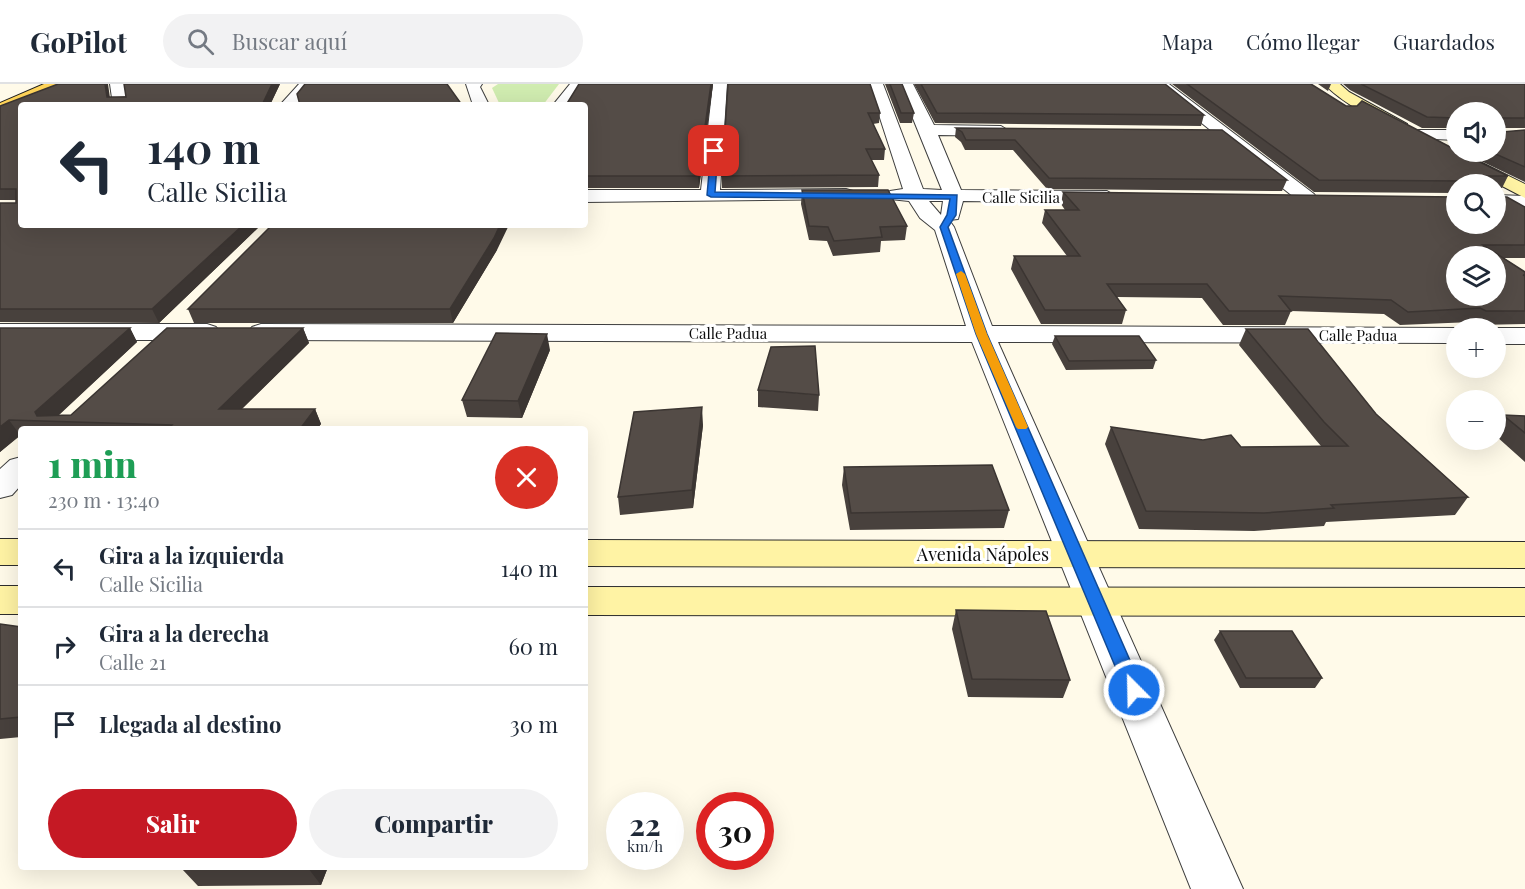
<!DOCTYPE html>
<html lang="es">
<head>
<meta charset="utf-8">
<style>
	body { margin:0; font-family:"Playfair Display",serif; background:#f2f2f3; color:#1f2937; height:100vh; display:flex; flex-direction:column; font-size:22px; white-space:nowrap }
	* { box-sizing:border-box; margin:0 }
	p { font-size:20px; color:#747a83 }
	.icon { flex:none; width:33px; height:33px; fill:none; stroke:currentColor; stroke-width:2; stroke-linecap:round; stroke-linejoin:round }
	.map { position:relative; flex:1; overflow:hidden }
	.sheet { position:absolute; left:18px; top:342px; width:570px; height:444px; display:flex; flex-direction:column; background:#fff; border-radius:6px; box-shadow:0 6px 24px #0002 }
	.sheet>* { flex:none }
	.hud { position:absolute; left:18px; top:18px; width:570px; height:126px; border-radius:6px; box-shadow:0 6px 24px #0002; background:#fff; color:#1f2937; overflow:hidden }
	.buttons { position:absolute; left:1446px; top:18px; display:grid; gap:12px }
	.buttons a { display:grid; place-items:center; width:60px; height:60px; border-radius:50%; background:#fff; box-shadow:0 6px 24px #0002; font-size:30px }
	.speed { position:absolute; left:606px; top:708px; display:flex; gap:12px; font-size:30px; font-weight:700; text-align:center }
	.speed>* { display:grid; place-content:center; width:78px; height:78px; border-radius:50%; background:#fff; box-shadow:0 6px 24px #0002; line-height:1 }
	.speed small { font-size:15px; font-weight:400 }
	.speed .limit { border:9px solid #d22; background:#fff; color:#111 }
	.pin { position:absolute; display:grid; place-items:center; width:51px; height:51px; color:#fff; margin:-26px; border-radius:12px; box-shadow:0 3px 9px #0006 }
	.me { position:absolute; width:66px; margin:-33px; rotate:337deg; stroke-linejoin:round; filter:drop-shadow(0 0 4px #0008) }
	.turn { display:flex; align-items:center; gap:21px; height:126px; padding:0 30px; font-size:27px }
	.turn .icon { width:78px; height:78px; stroke-width:2.5 }
	.turn b { display:block; font-size:42px; line-height:51px }
	.round { display:grid; place-items:center; flex:none; width:63px; height:63px; border-radius:32px; background:#f2f2f3 }
	.head { display:flex; align-items:center; justify-content:space-between; height:102px; padding:0 30px }
	h1 { font-size:36px; font-weight:800; line-height:45px; color:#1e9e55 }
	.primary-button { display:flex; gap:12px; margin-top:auto; padding:12px 30px }
	.primary-button a { flex:1; height:69px; border-radius:36px; background:#c51924; color:#fff; font-size:24px; font-weight:800; line-height:69px; text-align:center }
	.primary-button a+a { background:#f2f2f3; color:#1f2937 }
	ul { padding:0; list-style:none }
	li { display:flex; align-items:center; gap:18px; height:78px; padding:0 30px; border-top:2px solid #e0e1e3 }
	li div { flex:1 }
	li b { display:block; font-size:22px }
	li em { font-style:normal }
	header { display:flex; align-items:center; gap:36px; box-sizing:border-box; height:84px; padding:0 30px; background:#fff; border-bottom:2px solid #e0e1e3 }
	header strong { font-size:28px }
	nav { display:flex; gap:33px; margin-inline-start:auto; font-size:21px }
	.search { width:420px; height:54px; background:#f2f2f3; display:flex; align-items:center; gap:15px; box-sizing:border-box; padding:0 21px; border-radius:33px; color:#747a83; font-size:22px }
	.map>svg:first-child { display:block }
</style>
</head>
<body>
<header>
<strong>GoPilot</strong>
<div class="search"><svg class="icon" aria-label="search" viewBox="0 0 24 24"><circle cx="10" cy="10" r="6"/><path d="M15 15l6 6"/></svg>Buscar aquí</div>
<nav><a>Mapa</a><a>Cómo llegar</a><a>Guardados</a></nav>
</header>
<div class="map">
<svg width="1525" height="805" viewBox="0 0 1525 805">
	<rect width="100%" height="100%" fill="#fffae9"/>
	<path fill="#d0ecb0" d="M498 0H559L543 21H500L492 4Z"/>
	<g fill="none" stroke-linecap="round" stroke-linejoin="round">
		<g stroke="#3e3e3e" stroke-width="2">
			<path id="minor" d="M110 0H124L129 21H113Z
				M299 0H314L296 21H280Z
				M466 0H482L480 3 489 21H473Z
				M570 0H584L569 21H553Z
				M713 0H727L720 106 846 105 853 107 856 111 853 115 585 118V106H701Z
				M869 0H883L923 105 942 106 899 0H913L934 41 1001 42 1009 47 1001 52 938 51 961 106 1107 107 1117 113 1107 119 963 117 958 135 949 136 954 143 992 242 1461 244H1456V259L998 258 1243 805H1191L972 258 261 256 252 253 248 248 252 243 261 240 966 242 935 146 920 134 909 117 890 115 887 111 890 107 903 105ZM929 117H943L941 131Z
				M1153 0H1169L1314 110 1317 114 1314 118H1300Z
				M1419 46H1456V56L1413 54 1411 51 1413 48Z
				M1496 111 1525 112V124L1496 123Z
				M0 240H207L216 243 220 248 216 253 207 256H0Z
				M1495 244H1525V260H1496Z
				M21 373V401L12 411 0 414V385L10 376Z"/>
		</g>
		<g stroke="#2d2d2d" stroke-width="2">
			<path id="secondary" d="M1325 0H1340L1349 8 1407 40 1405 43C1388 47 1335 14 1325 0Z
				M1466 71 1525 100V114L1460 80 1457 76Z
				M0 455H21V481H0Z
				M585 456 1525 458V484L585 482Z
				M0 502H21V530H0Z
				M585 503 1525 504V532L585 531Z"/>
		</g>
		<g stroke="#1c1c1c" stroke-width="2">
			<path id="primary" d="M44 0H63L0 29V19Z"/>
		</g>
		<use href="#minor" fill="#fff" fill-rule="evenodd"/>
		<use href="#secondary" fill="#fff3a4" fill-rule="evenodd"/>
		<use href="#primary" fill="#ffd459" fill-rule="evenodd"/>
	</g>
	<path fill="#48413d" d="M280 0 270 21H21V141H261L159 239 0 238V119H16V116H0V22Z
		M713 0 699 104H585V21Z
		M870 0 880 29 879 39 873 40 885 65 884 76H871L879 91 878 103 722 104V92Z
		M885 0H902L914 29 912 39H900Z
		M914 0H1165L1204 31 1201 42 935 39Z
		M1172 0H1311L1346 22 1508 92 1502 104H1496V100H1456V109L1314 108Z
		M1318 0H1331L1328 7Z
		M1343 0H1525V44H1501L1502 48 1525 46V98L1462 68H1496L1456 28V44H1422L1350 6Z
		M956 44 1287 96 1282 107 1047 105 1013 66H965L961 58 955 53Z
		M1455 47H1456V64L1449 58Z
		M802 106 907 142 905 156 881 157 880 168 833 172 827 157 809 156 801 120Z
		M1063 108 1456 113H1501L1525 123V174H1504L1525 188V240L1477 241 1472 238 1400 241 1384 230 1291 227 1285 241H1223L1202 214 1117 213 1126 226 1122 240H1041L1011 185 1014 172H1067L1042 139 1045 126H1065L1061 120Z
		M497 166 453 239H194L188 225Z
		M0 244H130L137 258 58 332 71 331 303 244 309 259 242 325H315L321 340 317 345H21V351L0 368Z
		M1246 245 1376 330 1468 413 1455 431 1326 438 1324 442 1254 447 1139 445 1105 360 1111 343 1241 363 1321 362 1315 355 1239 261Z
		M1055 252 1156 276 1153 285 1066 286 1052 260Z
		M550 266 522 334 467 333 462 316Z
		M758 306 819 311 818 327 758 323Z
		M1503 331 1525 332V378L1496 352V342Z
		M703 341 693 424 620 431 618 413Z
		M844 383 1009 426 1004 444 850 446 842 401Z
		M956 526 1070 596 1063 614 968 613 952 545Z
		M0 540 21 543V653L0 655Z
		M1220 547 1322 594 1315 604H1240L1214 556Z
		M328 783 321 801 198 802 182 785Z"/>
	<path fill="#3b3532" d="M105 0H108L111 21 107 13Z
		M272 0H280L270 21H262Z
		M711 0H713L699 104 698 92Z
		M243 141H261L159 239 152 225Z
		M500 141H509L497 166 453 239 450 225Z
		M130 244 137 258 52 337 37 332 35 328Z
		M303 244 309 259 226 340 219 325Z
		M547 250 550 266 522 334 518 317Z
		M702 323 703 341 693 424 692 406Z
		M315 325 321 340 317 345H300Z
		M9 336 20 351 0 368V343Z
		M309 783H328L321 801 308 784Z"/>
	<path fill="#544c47" stroke="#3b3532" stroke-width="1.5" fill-rule="evenodd" d="M58 0H105L107 13H126L124 0H272L262 21H21V141H243L152 225H0V119H16V105H0V22Z
		M305 0H447L462 21H300L297 10Z
		M579 0H711L698 92H585V21H566Z
		M728 0H870L880 29H868L885 65H866L879 91 722 92Z
		M890 0H902L914 29H901Z
		M921 0H1165L1204 31 937 29Z
		M1187 0H1311L1346 22H1357L1362 17 1456 66V68H1460L1508 92H1471L1484 100H1464L1465 99 1462 97 1319 96Z
		M1361 0H1525V34H1500L1502 48 1525 46V83L1491 68H1496V28H1456V34L1427 33Z
		M956 44 1222 46 1287 96 1049 94 1015 56H966L962 48Z
		M802 106H888L907 142 880 143 882 153 834 157 828 143 809 142Z
		M1063 108 1456 113V140H1496V109L1501 113H1507L1525 123V161H1483L1525 188V191H1523L1525 192V227H1486L1480 224 1408 228 1391 216 1279 212 1291 227H1229L1207 200H1107L1126 226H1045L1014 172H1080L1045 126H1079ZM1456 172H1496V212H1456Z
		M272 141H500L494 154 450 225H188Z
		M0 244H130L35 328 37 332 71 331 167 244H303L219 325H315L300 345H168L172 341 9 336 0 343Z
		M1246 245H1308L1376 330 1468 413 1331 421 1334 424 1264 429 1146 427 1111 343 1203 356 1231 351 1241 363 1348 362 1324 338Z
		M496 249 547 250 518 317 462 316Z
		M1055 252H1139L1156 276 1069 277Z
		M815 262 819 311 758 306 771 263Z
		M702 323 692 406 618 413 634 328Z
		M1503 331 1525 332V349Z
		M992 381 1009 426 851 429 844 383Z
		M956 526 1046 527 1070 596 972 595Z
		M0 540 21 543V633L0 635Z
		M1220 547H1292L1322 594H1246Z
		M184 783H309L308 784 182 785Z"/>
	<path fill="#1a73e8" stroke="#114b97" stroke-width="1.5" d="M714 64 718 67 715 108 957 111 956 131 948 143 987 250 1143 606 1141 611 1134 613 1128 611 1125 606 976 250 940 143 947 131 950 115 711 113 707 111 711 67Z"/>
	<path fill="#f59e0b" d="M961 187 965 190 987 250 1028 343 1026 345H1018L1016 343 976 250 956 190Z"/>
	<g text-anchor="middle" dominant-baseline="central" stroke-width="6" stroke-linejoin="round" paint-order="stroke">
		<g font-size="15" fill="#0b0b0b" stroke="#fff">
			<text x="1021" y="113">Calle Sicilia</text>
			<text x="728" y="249">Calle Padua</text>
			<text x="1358" y="251">Calle Padua</text>
		</g>
		<g font-size="18" fill="#0b0b0b" stroke="#fff">
			<text x="983" y="470">Avenida Nápoles</text>
		</g>
	</g>
</svg>
<div class="buttons">
<a><svg class="icon" aria-label="sound" viewBox="0 0 24 24"><path d="M4 9h4l5-4v14l-5-4H4zM17 9q2 3 0 6"/></svg></a>
<a><svg class="icon" aria-label="search" viewBox="0 0 24 24"><circle cx="10" cy="10" r="6"/><path d="M15 15l6 6"/></svg></a>
<a><svg class="icon" aria-label="layers" viewBox="0 0 24 24"><path d="M12 4l9 5-9 5-9-5zM3 14l9 5 9-5"/></svg></a>
<a>+</a>
<a>−</a>
</div>
<div class="speed"><div>22<small>km/h</small></div><div class="limit">30</div></div>
<div class="pin" style="left:714px;top:67px;background:#d93025"><svg class="icon" aria-label="arrive" viewBox="0 0 24 24"><path d="M6 21V4h12l-3 4 3 4H6"/></svg></div>
<svg class="me" style="left:1134px;top:606px" viewBox="-20 -20 40 40"><circle r="17" fill="#1a73e8" stroke="#fff" stroke-width="3"/><path d="M0-11L8 9 0 5-8 9z" fill="#fff"/></svg>
<div class="hud">
<div class="turn"><svg class="icon" aria-label="left" viewBox="0 0 24 24"><path d="M17 20v-9H6M10 6l-5 5 5 5"/></svg><div><b>140 m</b>Calle Sicilia</div></div>
</div>
<section class="sheet">
<div class="head"><div><h1>1 min</h1><p>230 m · 13:40</p></div><a class="round" style="background:#d93025;color:#fff"><svg class="icon" aria-label="close" viewBox="0 0 24 24"><path d="M6 6l12 12M18 6L6 18"/></svg></a></div>
<ul>
<li><svg class="icon" aria-label="left" viewBox="0 0 24 24"><path d="M17 20v-9H6M10 6l-5 5 5 5"/></svg><div><b>Gira a la izquierda</b><p>Calle Sicilia</p></div><em>140 m</em></li>
<li><svg class="icon" aria-label="right" viewBox="0 0 24 24"><path d="M7 20v-9h11M14 6l5 5-5 5"/></svg><div><b>Gira a la derecha</b><p>Calle 21</p></div><em>60 m</em></li>
<li><svg class="icon" aria-label="arrive" viewBox="0 0 24 24"><path d="M6 21V4h12l-3 4 3 4H6"/></svg><div><b>Llegada al destino</b></div><em>30 m</em></li>
</ul>
<div class="primary-button"><a>Salir</a><a>Compartir</a></div>
</section>
</div>
</body>
</html>
